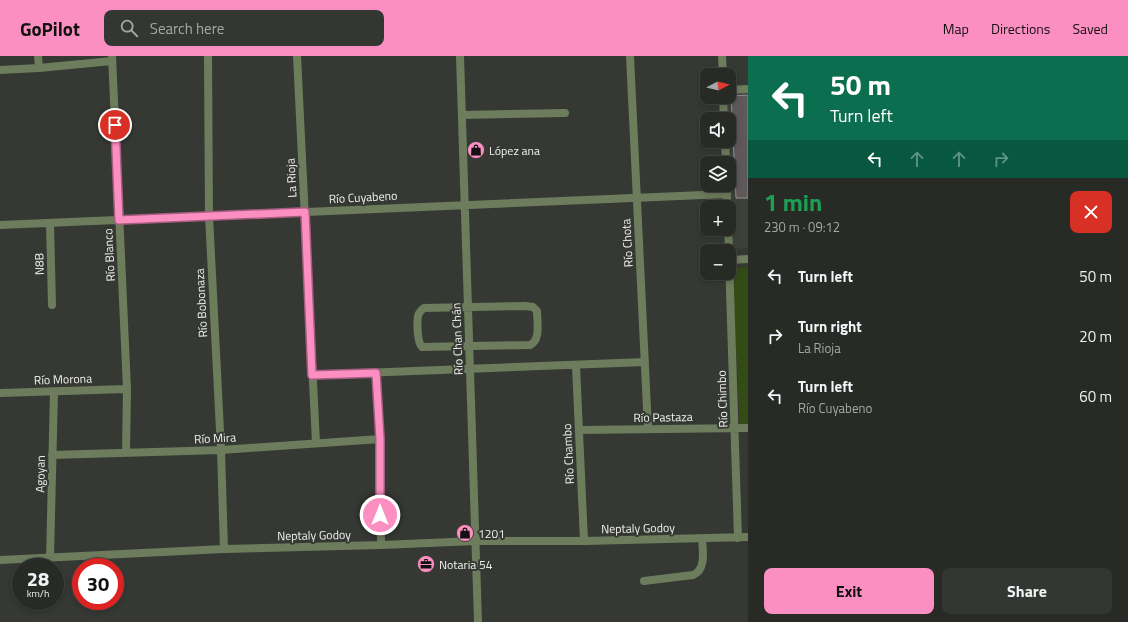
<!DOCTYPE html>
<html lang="en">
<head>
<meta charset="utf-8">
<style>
	body { margin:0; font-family:"Titillium Web",sans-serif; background:#343632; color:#f1f3f6; height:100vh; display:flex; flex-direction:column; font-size:15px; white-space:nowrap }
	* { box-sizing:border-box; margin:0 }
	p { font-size:13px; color:#a5a7a7 }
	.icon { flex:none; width:22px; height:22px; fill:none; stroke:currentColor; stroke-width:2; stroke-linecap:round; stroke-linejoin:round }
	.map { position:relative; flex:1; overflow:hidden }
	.sheet { display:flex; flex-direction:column; background:#282a26; width:380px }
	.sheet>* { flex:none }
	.banner { background:#0b6e4f; color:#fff; overflow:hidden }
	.needle { width:26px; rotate:83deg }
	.controls { position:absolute; left:700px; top:12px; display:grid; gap:8px }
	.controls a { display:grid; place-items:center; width:36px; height:36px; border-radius:8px; background:#282a26; box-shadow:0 2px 6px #0003,0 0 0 1px #444643; font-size:20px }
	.speed { position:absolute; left:12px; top:502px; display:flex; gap:8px; font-size:20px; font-weight:700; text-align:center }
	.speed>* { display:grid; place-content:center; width:52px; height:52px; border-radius:50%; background:#282a26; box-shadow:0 2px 6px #0003,0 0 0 1px #444643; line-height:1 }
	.speed small { font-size:10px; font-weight:400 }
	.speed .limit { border:6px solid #d22; background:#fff; color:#111 }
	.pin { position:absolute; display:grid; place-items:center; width:34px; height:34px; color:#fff; margin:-17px; border:2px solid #fff; border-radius:50%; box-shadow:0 1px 4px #0007 }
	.me { position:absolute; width:44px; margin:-22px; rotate:0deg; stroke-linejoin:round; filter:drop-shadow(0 0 3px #0008) }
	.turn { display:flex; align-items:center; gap:14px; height:84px; padding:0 16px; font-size:18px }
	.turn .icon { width:52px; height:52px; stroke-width:2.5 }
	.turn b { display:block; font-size:28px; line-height:34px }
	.lanes { display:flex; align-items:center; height:38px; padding:0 16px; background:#0003; justify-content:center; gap:20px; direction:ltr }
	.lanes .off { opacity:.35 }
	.round { display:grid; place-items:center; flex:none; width:42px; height:42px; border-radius:8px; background:#343632 }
	.head { display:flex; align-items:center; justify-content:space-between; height:68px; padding:0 16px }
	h1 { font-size:24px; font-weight:700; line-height:30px; color:#1e9e55 }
	.primary-button { display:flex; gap:8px; margin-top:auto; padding:8px 16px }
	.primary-button a { flex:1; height:46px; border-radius:8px; background:#fc8fc2; color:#111; font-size:16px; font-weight:700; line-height:46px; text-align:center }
	.primary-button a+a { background:#343632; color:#f1f3f6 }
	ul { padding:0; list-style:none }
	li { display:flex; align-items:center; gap:12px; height:60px; padding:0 16px }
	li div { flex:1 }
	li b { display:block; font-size:15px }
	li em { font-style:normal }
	header { display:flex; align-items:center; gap:24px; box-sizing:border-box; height:56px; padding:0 20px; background:#fc8fc2; color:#111 }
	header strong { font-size:19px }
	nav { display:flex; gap:22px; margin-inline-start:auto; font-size:14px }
	.search { width:280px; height:36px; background:#343632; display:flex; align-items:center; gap:10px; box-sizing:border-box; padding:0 14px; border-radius:8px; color:#a5a7a7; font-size:15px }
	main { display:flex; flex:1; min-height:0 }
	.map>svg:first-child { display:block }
</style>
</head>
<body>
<header>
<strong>GoPilot</strong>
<div class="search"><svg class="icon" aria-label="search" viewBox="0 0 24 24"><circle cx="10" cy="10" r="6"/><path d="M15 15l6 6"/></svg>Search here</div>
<nav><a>Map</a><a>Directions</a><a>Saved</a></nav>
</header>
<main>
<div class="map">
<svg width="748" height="566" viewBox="0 0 748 566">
	<rect width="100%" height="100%" fill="#353833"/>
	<path fill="#3d4238" d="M748 36V192L732 193 729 85V63H728L727 41H729V37Z"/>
	<path fill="#334c15" d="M748 211V370L740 371 732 212Z"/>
	<path fill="#5e585a" stroke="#968f92" d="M748 39V142H736L731 40Z"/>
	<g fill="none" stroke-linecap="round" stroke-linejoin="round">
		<path stroke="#6c7c5d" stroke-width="8" d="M644 525 693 519C706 514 703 495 702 483"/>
		<path stroke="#6c7c5d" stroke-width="8" d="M38 0 39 12
			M112 0 127 333 126 397
			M208 0 209 160 221 394 224 493
			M297 0 316 387
			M460 0 478 566
			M630 0 648 373
			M722 0 723 19
			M0 14 39 12 112 5
			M729 34 748 33
			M723 41 724 63
			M462 59 565 57
			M725 85 726 107
			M727 129V151
			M50 167 52 249
			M0 169 727 138
			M728 173 729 195
			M729 203 738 482
			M729 204 748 203
			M525 250 533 251 537 255C537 266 541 284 530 289L422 291C417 286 417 267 418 260 419 256 421 254 424 252Z
			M576 310 584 485
			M376 317 380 383 381 489
			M312 319 645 306
			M0 337 127 333
			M579 374 748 372
			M52 399 221 394 380 383
			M50 502 54 336
			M0 504 224 493 381 489 476 485H584L748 481"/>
	</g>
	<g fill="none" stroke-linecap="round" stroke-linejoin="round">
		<g stroke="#a45d7e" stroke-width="10">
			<path id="route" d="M115 69 119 164 305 156 312 319 376 317 380 383V459"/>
		</g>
		<use href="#route" stroke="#fc8fc2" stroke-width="7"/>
	</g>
	<defs>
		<g id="shop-disc" transform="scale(0.9)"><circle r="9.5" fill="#fc8fc2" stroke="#353833"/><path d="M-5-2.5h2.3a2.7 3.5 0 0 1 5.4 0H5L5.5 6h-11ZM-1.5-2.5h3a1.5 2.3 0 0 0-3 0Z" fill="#111"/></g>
		<g id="office-disc" transform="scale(0.9)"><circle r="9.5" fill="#fc8fc2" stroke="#353833"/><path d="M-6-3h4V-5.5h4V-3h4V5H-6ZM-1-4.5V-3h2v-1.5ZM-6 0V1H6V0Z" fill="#111"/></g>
	</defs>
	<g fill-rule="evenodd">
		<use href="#shop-disc" x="476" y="94"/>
		<use href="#shop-disc" x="465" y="477"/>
		<use href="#office-disc" x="426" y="508"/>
	</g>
	<g text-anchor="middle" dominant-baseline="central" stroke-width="4" stroke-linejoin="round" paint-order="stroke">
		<g font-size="12" fill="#f1f2ef" stroke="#353833" text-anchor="start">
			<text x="489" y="94">López ana</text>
			<text x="478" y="477">1201</text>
			<text x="439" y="508">Notaria 54</text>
		</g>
		<g font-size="12" fill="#f1f2ef" stroke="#353833">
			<text transform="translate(291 122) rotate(-93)">La Rioja</text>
			<text transform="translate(363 141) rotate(-3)">Río Cuyabeno</text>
			<text transform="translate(627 187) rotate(-93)">Río Chota</text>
			<text transform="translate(109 199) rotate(-93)">Río Blanco</text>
			<text transform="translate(39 208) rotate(-91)">N8B</text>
			<text transform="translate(201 247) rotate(-93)">Río Bobonaza</text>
			<text transform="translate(457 283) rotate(-92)">Río Chan Chán</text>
			<text transform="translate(63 323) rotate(-2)">Río Morona</text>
			<text transform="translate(722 343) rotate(-92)">Río Chimbo</text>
			<text transform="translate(663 361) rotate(-1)">Río Pastaza</text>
			<text transform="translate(215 382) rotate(-3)">Río Mira</text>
			<text transform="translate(568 398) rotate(-93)">Río Chambo</text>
			<text transform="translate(40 418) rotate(-89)">Agoyan</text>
			<text transform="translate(638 472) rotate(-1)">Neptaly Godoy</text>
			<text transform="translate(314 479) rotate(-1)">Neptaly Godoy</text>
		</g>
	</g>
</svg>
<div class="controls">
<a><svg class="needle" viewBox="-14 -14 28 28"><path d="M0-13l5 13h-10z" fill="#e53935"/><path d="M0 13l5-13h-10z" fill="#a5a7a7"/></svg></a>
<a><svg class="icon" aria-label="sound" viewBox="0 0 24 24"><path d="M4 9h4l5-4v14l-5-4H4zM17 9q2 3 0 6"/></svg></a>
<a><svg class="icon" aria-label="layers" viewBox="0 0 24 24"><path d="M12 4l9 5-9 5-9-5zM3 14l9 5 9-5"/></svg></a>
<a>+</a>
<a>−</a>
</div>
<div class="speed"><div>28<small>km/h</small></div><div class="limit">30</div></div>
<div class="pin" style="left:115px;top:69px;background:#d93025"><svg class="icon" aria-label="arrive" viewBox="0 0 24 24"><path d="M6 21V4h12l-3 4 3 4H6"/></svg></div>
<svg class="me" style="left:380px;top:459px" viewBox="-20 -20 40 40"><circle r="17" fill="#fc8fc2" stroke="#fff" stroke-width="3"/><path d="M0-11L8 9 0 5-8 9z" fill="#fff"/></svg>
</div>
<section class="sheet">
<div class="banner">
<div class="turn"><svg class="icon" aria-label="left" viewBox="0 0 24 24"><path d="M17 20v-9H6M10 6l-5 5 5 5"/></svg><div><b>50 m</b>Turn left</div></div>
<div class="lanes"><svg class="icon" aria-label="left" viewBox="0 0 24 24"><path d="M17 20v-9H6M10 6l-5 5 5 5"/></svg><svg class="icon off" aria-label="ahead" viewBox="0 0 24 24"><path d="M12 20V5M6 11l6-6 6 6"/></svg><svg class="icon off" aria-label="ahead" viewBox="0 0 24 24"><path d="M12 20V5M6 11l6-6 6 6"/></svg><svg class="icon off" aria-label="right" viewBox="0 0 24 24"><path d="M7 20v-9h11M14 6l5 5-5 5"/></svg></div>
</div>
<div class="head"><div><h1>1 min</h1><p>230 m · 09:12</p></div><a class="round" style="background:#d93025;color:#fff"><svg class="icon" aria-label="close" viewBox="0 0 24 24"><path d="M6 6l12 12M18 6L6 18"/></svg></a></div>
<ul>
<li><svg class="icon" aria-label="left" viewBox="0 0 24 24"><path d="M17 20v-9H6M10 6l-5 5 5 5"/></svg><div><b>Turn left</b></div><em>50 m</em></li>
<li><svg class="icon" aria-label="right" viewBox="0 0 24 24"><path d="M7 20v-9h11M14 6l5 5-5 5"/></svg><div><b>Turn right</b><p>La Rioja</p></div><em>20 m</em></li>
<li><svg class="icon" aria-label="left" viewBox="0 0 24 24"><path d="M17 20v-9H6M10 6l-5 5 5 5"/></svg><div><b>Turn left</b><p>Río Cuyabeno</p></div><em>60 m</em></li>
</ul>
<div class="primary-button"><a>Exit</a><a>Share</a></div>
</section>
</main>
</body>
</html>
